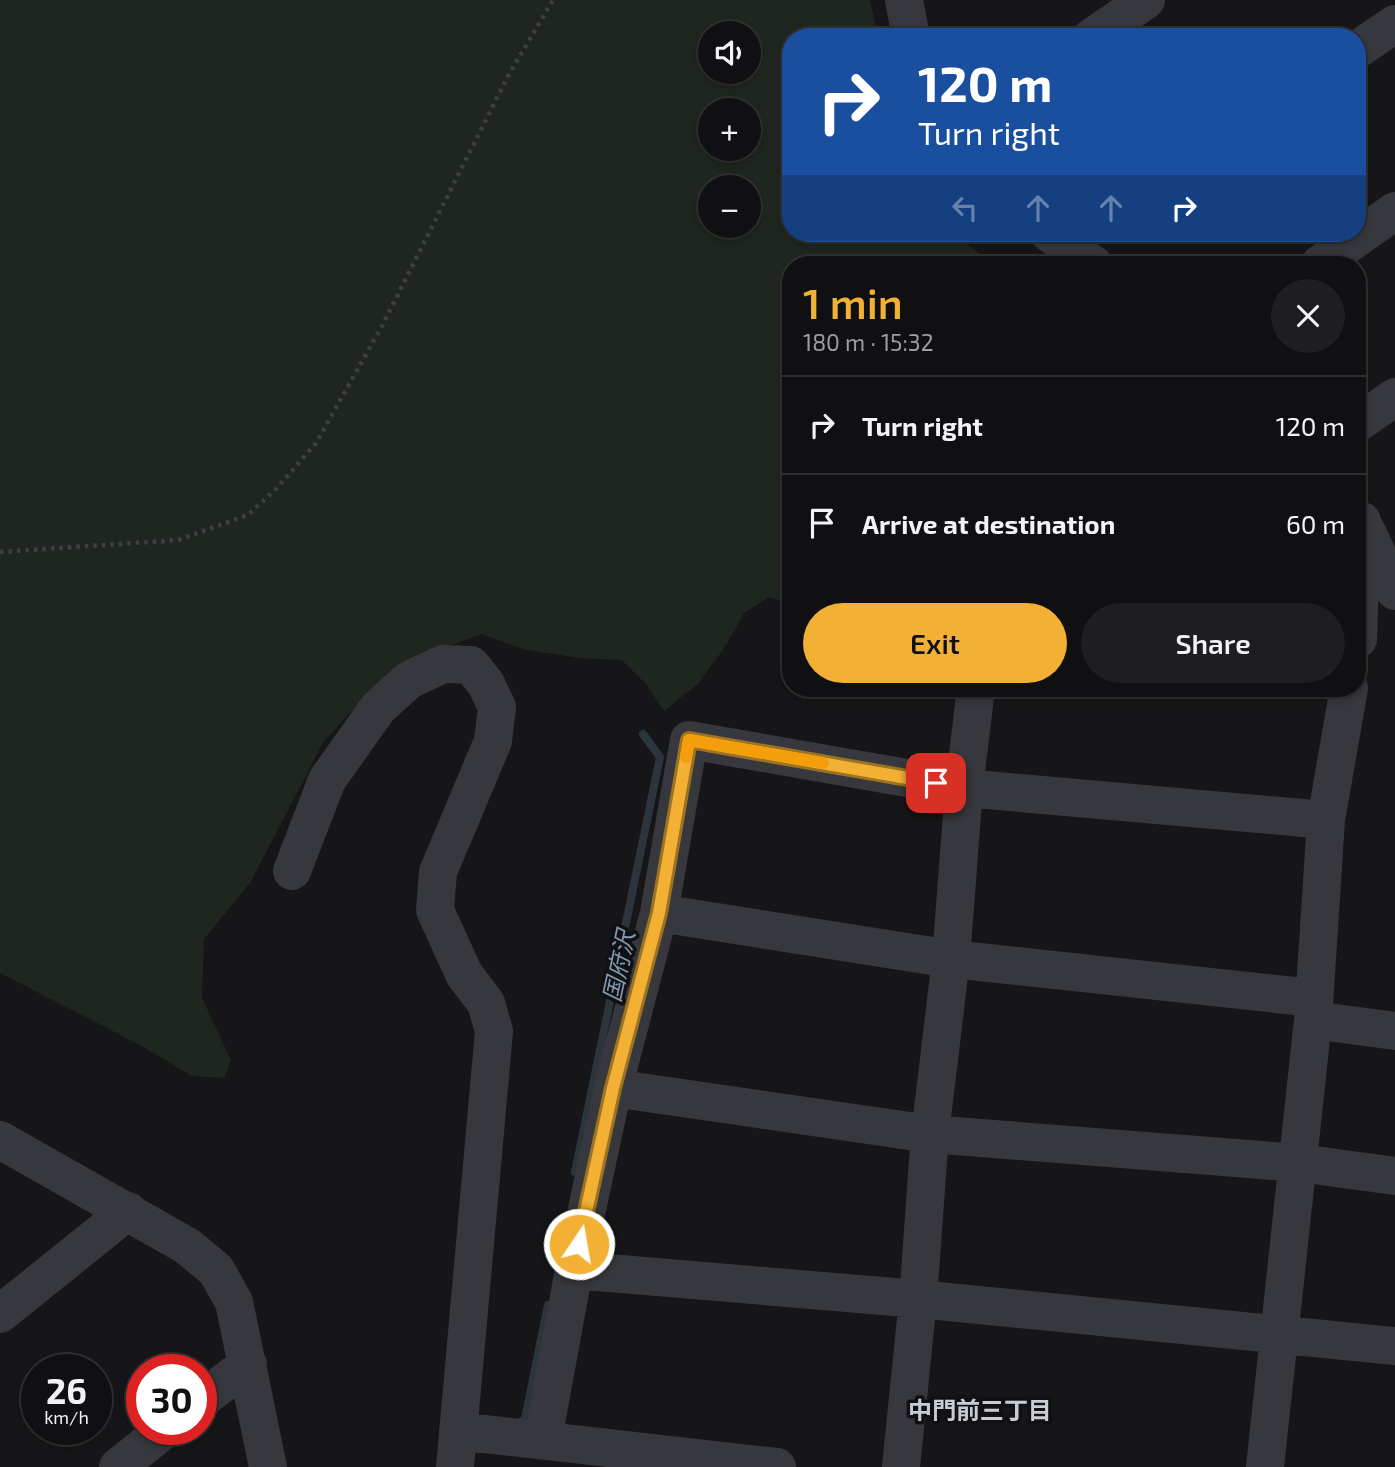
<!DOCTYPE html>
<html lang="en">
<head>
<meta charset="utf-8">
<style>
	body { margin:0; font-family:"Exo 2","Noto Sans JP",sans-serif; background:#1e1e20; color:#f1f3f6; height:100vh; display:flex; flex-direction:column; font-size:26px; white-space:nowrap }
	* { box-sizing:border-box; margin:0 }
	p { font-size:23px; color:#9c9d9f }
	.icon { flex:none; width:38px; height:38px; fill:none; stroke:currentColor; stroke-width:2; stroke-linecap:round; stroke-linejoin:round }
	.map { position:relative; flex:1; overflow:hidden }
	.sheet { position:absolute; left:782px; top:256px; width:584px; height:441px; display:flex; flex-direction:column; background:#101012; border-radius:28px; box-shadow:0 4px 10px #0003,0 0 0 2px #303032 }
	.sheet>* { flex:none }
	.top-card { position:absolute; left:782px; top:28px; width:584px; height:214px; border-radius:28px; box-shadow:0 4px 10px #0003,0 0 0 2px #303032; background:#1a4fa0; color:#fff; overflow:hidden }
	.tools { position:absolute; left:698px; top:21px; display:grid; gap:14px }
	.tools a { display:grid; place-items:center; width:63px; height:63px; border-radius:50%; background:#101012; box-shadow:0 4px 10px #0003,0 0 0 2px #303032; font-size:35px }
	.speed { position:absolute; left:21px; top:1354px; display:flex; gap:14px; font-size:35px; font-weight:700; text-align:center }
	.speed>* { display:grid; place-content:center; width:91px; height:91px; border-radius:50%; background:#101012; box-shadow:0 4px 10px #0003,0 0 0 2px #303032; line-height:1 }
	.speed small { font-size:18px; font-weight:400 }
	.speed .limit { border:10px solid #d22; background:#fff; color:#111 }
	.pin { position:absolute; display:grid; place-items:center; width:60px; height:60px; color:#fff; margin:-30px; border-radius:14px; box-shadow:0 4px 10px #0006 }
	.me { position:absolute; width:77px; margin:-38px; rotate:12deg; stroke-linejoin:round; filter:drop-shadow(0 0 5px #0008) }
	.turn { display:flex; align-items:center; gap:24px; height:147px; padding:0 21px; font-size:32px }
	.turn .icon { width:91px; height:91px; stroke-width:2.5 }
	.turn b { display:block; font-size:49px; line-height:60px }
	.lanes { display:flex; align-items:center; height:66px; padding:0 21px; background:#0003; justify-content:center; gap:35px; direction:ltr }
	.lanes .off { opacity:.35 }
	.round { display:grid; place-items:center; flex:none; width:74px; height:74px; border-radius:37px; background:#1e1e20 }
	.summary { display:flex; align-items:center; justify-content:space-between; height:119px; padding:0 21px }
	h1 { font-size:42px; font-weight:600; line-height:52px; color:#f2b134 }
	.primary-button { display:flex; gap:14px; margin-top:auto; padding:14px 21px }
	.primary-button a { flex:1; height:80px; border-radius:42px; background:#f2b134; color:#111; font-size:28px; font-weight:600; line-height:80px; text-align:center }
	.primary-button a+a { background:#1e1e20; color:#f1f3f6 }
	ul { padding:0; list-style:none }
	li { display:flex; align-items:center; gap:21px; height:98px; padding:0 21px; border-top:2px solid #303032 }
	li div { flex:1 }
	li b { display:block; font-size:26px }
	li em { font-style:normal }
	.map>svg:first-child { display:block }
</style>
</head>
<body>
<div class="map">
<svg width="1395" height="1467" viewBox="0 0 1395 1467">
	<rect width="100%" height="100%" fill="#161618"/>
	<path fill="#1e261f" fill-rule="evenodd" d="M0 0H870L878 37H791V233H952L994 264H791V604L769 597 744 613 727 644 698 684 664 711 646 684 622 660 579 658 523 649 481 634 444 648 374 687 324 741 250 883 204 939 202 998 231 1060 224 1078 192 1076 140 1045 0 973ZM710 33H749V72H710ZM710 110H749V149H710ZM710 187H749V226H710Z"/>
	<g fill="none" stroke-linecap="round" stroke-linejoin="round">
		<path stroke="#2c353c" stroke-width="8" d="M575 1172 660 757 643 734
			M516 1425 525 1419 548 1305"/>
		<path stroke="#3d3f44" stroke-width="4.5" stroke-dasharray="3.5 5" stroke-linecap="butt" d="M0 552 178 540 248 515 277 488 316 443 382 326 508 76 553 0"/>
		<path stroke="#37383d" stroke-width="38" d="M904 0 911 37
			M1092 37 1146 0
			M1358 49 1395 24
			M1049 233 1093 264
			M1320 264 1395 211
			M1358 423 1395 397
			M1366 530 1395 591
			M1358 639 1362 521
			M292 871 327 780 378 708 409 680 443 664 471 665 486 684 497 707 493 741 438 872 435 910 464 974 486 1003 494 1031 455 1467
			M659 913 951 959 1314 998
			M1313 1020 1395 1031
			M613 1088 930 1134 1299 1163 1395 1176
			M0 1140 187 1246 216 1270 234 1302 268 1467
			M574 1270 918 1299 1395 1346
			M0 1314 128 1211
			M201 1400 248 1364
			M458 1431 777 1467
			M543 1439 574 1270 613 1088 659 913 689 740 964 788 1326 820
			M118 1467 164 1430
			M901 1467 918 1299 930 1134 951 959 964 788 976 688
			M1265 1467 1313 1020 1326 820 1349 688"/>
	</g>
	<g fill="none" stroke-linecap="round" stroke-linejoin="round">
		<g stroke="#9d7322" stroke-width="18">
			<path id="route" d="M579 1244 613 1088 659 913 689 740 936 783"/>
		</g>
		<use href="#route" stroke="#f2b134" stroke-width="12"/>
		<path stroke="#f59e0b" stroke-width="12" d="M686 757 689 740 823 763"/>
	</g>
	<g text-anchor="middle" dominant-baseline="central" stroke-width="7" stroke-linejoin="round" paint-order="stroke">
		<g font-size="24" font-style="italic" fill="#7f9bb3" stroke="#111113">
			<text transform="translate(618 966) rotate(-78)">国府沢</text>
		</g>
		<g font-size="24" font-weight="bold" fill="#c9ccd4" stroke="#111113">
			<text x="980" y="1409">中門前三丁目</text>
		</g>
	</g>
</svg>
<div class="tools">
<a><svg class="icon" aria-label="sound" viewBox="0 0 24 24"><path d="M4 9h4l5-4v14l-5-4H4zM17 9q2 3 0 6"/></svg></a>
<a>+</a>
<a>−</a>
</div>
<div class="speed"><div>26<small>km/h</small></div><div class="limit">30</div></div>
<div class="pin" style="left:936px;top:783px;background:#d93025"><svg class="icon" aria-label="arrive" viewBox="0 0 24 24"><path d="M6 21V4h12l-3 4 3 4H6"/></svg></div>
<svg class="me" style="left:579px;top:1244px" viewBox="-20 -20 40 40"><circle r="17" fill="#f2b134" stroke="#fff" stroke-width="3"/><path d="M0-11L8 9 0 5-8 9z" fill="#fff"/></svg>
<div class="top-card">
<div class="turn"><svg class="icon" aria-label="right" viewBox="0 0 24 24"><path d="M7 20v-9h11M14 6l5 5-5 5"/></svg><div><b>120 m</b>Turn right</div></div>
<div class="lanes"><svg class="icon off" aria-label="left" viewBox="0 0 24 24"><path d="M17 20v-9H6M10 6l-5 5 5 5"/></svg><svg class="icon off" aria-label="ahead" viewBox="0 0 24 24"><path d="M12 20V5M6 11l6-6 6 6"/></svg><svg class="icon off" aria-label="ahead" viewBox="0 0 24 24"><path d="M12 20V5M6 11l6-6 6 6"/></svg><svg class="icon" aria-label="right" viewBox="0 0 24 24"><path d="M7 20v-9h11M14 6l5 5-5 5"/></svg></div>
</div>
<section class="sheet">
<div class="summary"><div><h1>1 min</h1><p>180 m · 15:32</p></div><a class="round"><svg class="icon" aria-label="close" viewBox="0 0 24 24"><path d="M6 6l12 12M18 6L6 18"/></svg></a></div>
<ul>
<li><svg class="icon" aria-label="right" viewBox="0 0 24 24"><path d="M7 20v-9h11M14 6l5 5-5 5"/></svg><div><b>Turn right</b></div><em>120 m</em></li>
<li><svg class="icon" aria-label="arrive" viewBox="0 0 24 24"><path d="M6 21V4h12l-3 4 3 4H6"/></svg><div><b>Arrive at destination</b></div><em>60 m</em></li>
</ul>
<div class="primary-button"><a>Exit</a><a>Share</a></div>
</section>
</div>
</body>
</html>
